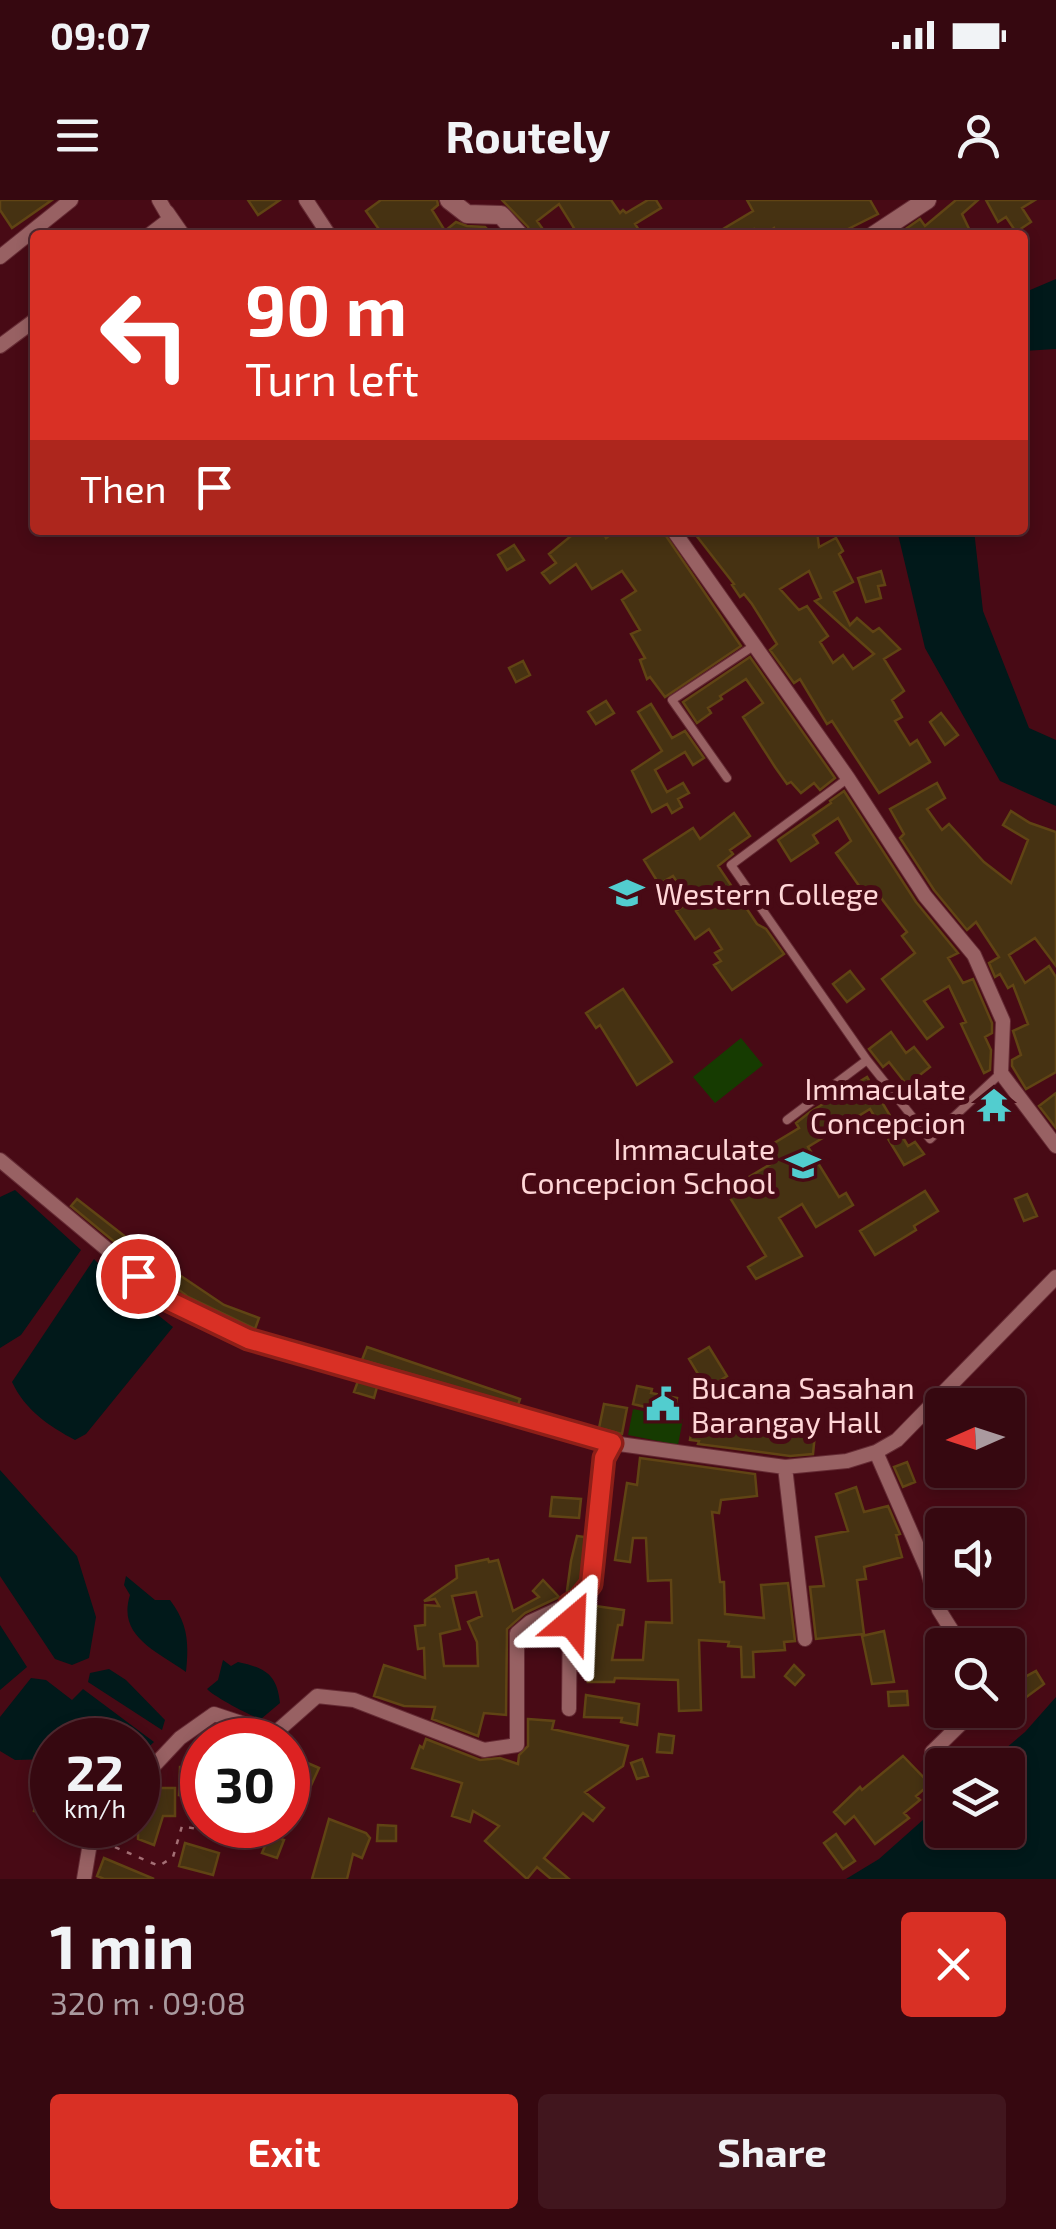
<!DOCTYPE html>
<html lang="en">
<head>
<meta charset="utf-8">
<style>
	body { margin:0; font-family:"Exo 2",sans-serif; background:#41161e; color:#f1f3f6; height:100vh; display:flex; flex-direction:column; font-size:38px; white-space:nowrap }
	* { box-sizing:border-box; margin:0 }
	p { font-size:32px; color:#aa9a9f }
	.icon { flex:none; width:55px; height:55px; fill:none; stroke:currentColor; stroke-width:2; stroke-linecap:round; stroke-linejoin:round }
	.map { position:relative; height:1679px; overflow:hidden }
	.details { display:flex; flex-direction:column; background:#360810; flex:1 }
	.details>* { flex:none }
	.banner { position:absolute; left:30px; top:30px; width:998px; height:305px; border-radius:10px; box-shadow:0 5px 15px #0003,0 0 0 2px #502930; background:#d93025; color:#fff; overflow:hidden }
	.needle { width:65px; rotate:267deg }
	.controls { position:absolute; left:925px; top:1188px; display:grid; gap:20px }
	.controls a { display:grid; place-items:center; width:100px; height:100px; border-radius:10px; background:#360810; box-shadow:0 5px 15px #0003,0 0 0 2px #502930; font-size:50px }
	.speed { position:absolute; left:30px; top:1518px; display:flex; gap:20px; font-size:50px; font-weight:700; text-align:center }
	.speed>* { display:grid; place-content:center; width:130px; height:130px; border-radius:50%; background:#360810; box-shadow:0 5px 15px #0003,0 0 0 2px #502930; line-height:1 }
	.speed small { font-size:25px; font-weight:400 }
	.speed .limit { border:15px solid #d22; background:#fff; color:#111 }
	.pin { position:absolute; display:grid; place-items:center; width:85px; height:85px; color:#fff; margin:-42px; border:5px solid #fff; border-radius:50%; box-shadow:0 2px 10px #0007 }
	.me { position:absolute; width:110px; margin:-55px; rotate:26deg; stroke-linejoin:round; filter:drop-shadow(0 0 8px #0008) }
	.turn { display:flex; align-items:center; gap:35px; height:210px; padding:0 50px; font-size:45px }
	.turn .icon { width:130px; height:130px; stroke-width:2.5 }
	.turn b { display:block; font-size:70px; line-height:85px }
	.then { display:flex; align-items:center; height:95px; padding:0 50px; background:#0003; gap:20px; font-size:38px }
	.round { display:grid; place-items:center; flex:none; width:105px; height:105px; border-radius:10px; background:#41161e }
	.overview { display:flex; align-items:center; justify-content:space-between; height:170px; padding:0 50px }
	h1 { font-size:60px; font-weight:700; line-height:75px }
	.button { display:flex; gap:20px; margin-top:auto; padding:20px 50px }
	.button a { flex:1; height:115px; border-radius:10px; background:#d93025; color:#fff; font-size:40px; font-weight:700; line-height:115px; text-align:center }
	.button a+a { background:#41161e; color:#f1f3f6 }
	.status { display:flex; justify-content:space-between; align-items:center; height:70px; padding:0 50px; background:#360810; direction:ltr }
	.status svg { height:28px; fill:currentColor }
	header { display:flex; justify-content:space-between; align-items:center; height:130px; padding:0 50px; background:#360810; font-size:45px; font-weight:700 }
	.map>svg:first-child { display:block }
</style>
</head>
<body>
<div class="status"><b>09:07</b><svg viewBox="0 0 49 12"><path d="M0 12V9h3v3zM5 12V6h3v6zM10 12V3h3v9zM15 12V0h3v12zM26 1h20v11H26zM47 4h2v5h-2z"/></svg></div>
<header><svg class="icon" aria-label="menu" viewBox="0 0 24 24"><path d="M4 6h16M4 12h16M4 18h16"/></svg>Routely<svg class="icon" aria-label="person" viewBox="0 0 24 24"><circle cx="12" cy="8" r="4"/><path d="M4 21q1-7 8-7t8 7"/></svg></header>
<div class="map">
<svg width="1056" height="1679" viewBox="0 0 1056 1679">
	<rect width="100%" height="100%" fill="#480a15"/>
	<path fill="#163b01" d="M741 838 763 865 715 903 693 877Z
		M633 1209 683 1219 678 1245 628 1235Z"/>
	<path fill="#01191a" d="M1056 79V149L1023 151V93Z
		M897 330H974L983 411 1029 528 1056 540V606L1000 581 925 448Z
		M15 990 81 1050 21 1135 0 1148V997Z
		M94 1059 119 1084 173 1127 86 1234 75 1240C49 1226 25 1210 12 1182Z
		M0 1270 77 1356 96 1417 89 1458 72 1465 55 1459 0 1376Z
		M126 1376 155 1400H170C188 1424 189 1442 186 1472 156 1451 117 1436 130 1395L124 1385Z
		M0 1425 27 1467 0 1490Z
		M223 1460 231 1466 238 1462C265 1468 277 1474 280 1503L261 1519C252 1517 213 1496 207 1489L218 1480Z
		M109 1469 126 1480 165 1520 162 1530 88 1482 90 1473Z
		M31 1478 46 1480 72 1500 83 1489 154 1542 138 1557V1540H52V1559L15 1560 0 1551V1517Z
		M1056 1497V1679H846L879 1659 942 1603V1630H1008V1565H986L1025 1532Z"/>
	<path fill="#463212" stroke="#604414" stroke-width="2.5" fill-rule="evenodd" d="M0 0H52L12 28 0 10Z
		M248 0H280L258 15Z
		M381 0H437L438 5 432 10 445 31 456 22 467 26 485 27 488 30 482 35H383L366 11Z
		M502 0H611L620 13 623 10 626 13 648 0H656L661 8 635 24 642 35H563L574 28 559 4 537 21 547 35H531L528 27Z
		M747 0H870L878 14 836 35H777L774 28 765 35H758L754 29 746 35H713L753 11Z
		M956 0H978L962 14 972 35H897L920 19 925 26Z
		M986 0H1035L1022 8 1031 22 1016 32 1006 17 998 22Z
		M567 330H602L606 338 617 330H662L741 446 665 497 650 477 647 479 640 460 645 458 631 434 640 430 622 400 636 391 622 371 592 389 576 364 550 383 542 373 556 363 549 354 571 336Z
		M692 330H817L819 347 836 338 843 351 839 354 853 382 834 392 850 425 857 418 873 432 879 428 900 449 884 459 904 491 892 500 902 517 895 521 910 545 917 540 930 562 879 593 832 521 827 524 800 479 794 483 770 450 777 444 752 404 744 394 740 397 732 385 734 384ZM809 371 821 398 815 401 874 454 853 469 843 455 833 463 820 442 828 436 807 406 799 410 780 389Z
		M514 345 524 360 507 370 498 355Z
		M881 371 885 385 878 386 881 398 866 402 858 378Z
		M750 457 835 578 820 590 814 583 801 593 791 582 787 584 775 567 743 517 763 503 746 479 720 496 722 499 708 508 711 513 697 523 683 502Z
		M523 461 530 475 516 482 509 468Z
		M606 501 614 513 596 524 588 512Z
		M651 504 672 538 685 531 704 558 693 565 685 552 655 570 667 592 683 583 689 593 678 599 682 607 672 613 667 604 652 612 632 571 662 551 638 512Z
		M941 513 958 535 945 545 930 522Z
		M937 583 945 598 927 609 942 630 949 624 984 662 1011 683 1028 640 1003 625 1011 611 1030 623 1056 632V766L1035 738 1009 755 1025 783 1049 766 1056 777V872L1026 889 1012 866V860L1021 855 1013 831 1028 824 1013 785 1008 788 1000 774 995 777 989 763 999 757 976 722 967 730 934 690 900 638 904 634 890 609Z
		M844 591 916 702 958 753 948 758 963 783 973 779 992 823V833L985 837 991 850 990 870 984 873 961 824 966 822 949 786 924 801 943 827 927 839 882 779 915 753 902 736 907 732 878 694 869 700 836 653 851 641 838 618 813 635 818 643 791 661 778 640 831 603 830 601Z
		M734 613 750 636 730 650 733 654 718 666 757 724 766 729 784 754 732 790 714 765 721 761 715 753 722 749 709 729 695 739 676 711 690 702 673 676 659 684 644 660 693 628 700 639Z
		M850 771 864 789 847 802 833 784Z
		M623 789 672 862 637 885 600 825 596 828 586 813Z
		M891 832 906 853 914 847 930 867 907 885 889 862 883 867 869 849Z
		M867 877 908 946 915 942 924 954 904 965 870 909 808 947 839 997 846 993 853 1005 816 1027 802 1004 779 1018 802 1056 756 1079 748 1067 766 1056 724 988 735 982 737 984 774 962 766 948 799 928 796 923 810 912Z
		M1056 893V928L1039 906Z
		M925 991 938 1011 914 1026 916 1030 875 1055 860 1031Z
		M1027 994 1037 1016 1024 1021 1015 999Z
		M77 999 141 1049 134 1058 71 1006Z
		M144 1049 167 1068 160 1077 137 1058Z
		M172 1070 224 1105 259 1118 255 1129 188 1097 165 1079Z
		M367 1147 520 1199 518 1205 362 1160Z
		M709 1147 727 1176 707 1189 689 1159Z
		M358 1181 377 1187 374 1198 354 1192Z
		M637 1186 652 1189 651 1193 677 1198 674 1214 633 1204Z
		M604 1204 627 1208 622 1234 599 1228Z
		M694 1219 722 1225 723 1219 745 1225 815 1234 813 1254 790 1256 698 1244 699 1241 690 1240Z
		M640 1258 755 1274 757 1296 721 1300 719 1313 712 1312 720 1382H724L725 1414 764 1418 761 1385 788 1383 795 1441 784 1442 785 1450 753 1452 754 1477H742L741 1447 728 1446 729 1442 699 1440 701 1510 679 1511 678 1480 615 1478 614 1482H588L591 1444 585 1443 588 1405 624 1410 622 1425H618L612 1460H643L646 1422 672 1423 671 1380 648 1381 646 1338H633L630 1362 615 1360 627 1283 637 1285Z
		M907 1262 915 1282 903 1287 894 1267Z
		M856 1287 864 1312 888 1306 900 1334 896 1335 902 1357 864 1367 866 1379 857 1380 864 1434 816 1439 810 1387 824 1386 816 1337 848 1331 836 1294Z
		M552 1297 581 1299 579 1318 550 1316Z
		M577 1336 585 1337 581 1380 570 1392 567 1391 571 1361Z
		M488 1359 489 1362 498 1360 513 1411 539 1397 533 1391 543 1380 559 1397 525 1413 507 1429 506 1515 484 1513 478 1536 432 1519 435 1507 404 1506 374 1496 384 1465 425 1478 424 1448 418 1449 415 1426 425 1425V1405L439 1406 435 1399 424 1401 457 1378 456 1366ZM476 1392 482 1416 468 1422 477 1442 478 1466H444L440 1434 460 1429 452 1396Z
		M884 1431 894 1482 872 1484 862 1436Z
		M794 1465 804 1475 795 1485 785 1476Z
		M1036 1471 1044 1484 1009 1510 1016 1519 1004 1527 995 1515 1008 1510V1486Z
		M907 1491 908 1505 889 1506 888 1492Z
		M586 1495 639 1504 637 1525 621 1522 622 1518 584 1517Z
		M528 1519 554 1521 552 1529 628 1546 623 1566 585 1592 604 1608 593 1621 583 1613 544 1658 569 1679H551L537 1667 527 1679 485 1641 499 1626 473 1611 470 1622 452 1616 462 1583 412 1568 420 1546 423 1548 426 1539 480 1560 500 1558 518 1564 519 1555 528 1546Z
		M659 1534 674 1536 672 1553 657 1552Z
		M903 1556 930 1584 916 1596 920 1600 904 1613 909 1618 875 1644 854 1616 845 1624 834 1612 860 1587 862 1590Z
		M642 1559 648 1576 637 1579 631 1563Z
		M303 1561 319 1568 302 1605 288 1599V1576L295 1579Z
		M180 1567 199 1568 198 1596 179 1595Z
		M138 1588H175V1616H163L154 1645 138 1639Z
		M38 1593 52 1596 49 1614 34 1611Z
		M329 1619 366 1633 370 1638 362 1658 353 1654 347 1679H312Z
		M218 1625H282L276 1637 284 1640 277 1658 262 1653 265 1646 259 1642Z
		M378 1625 396 1626V1641H377Z
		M836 1634 855 1661 843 1669 824 1643Z
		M185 1643 219 1653 213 1675 179 1666Z
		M104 1658 154 1679H104L97 1676Z"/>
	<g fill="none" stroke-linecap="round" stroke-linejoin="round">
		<g stroke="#652b34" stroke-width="10">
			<path id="service" d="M727 578 672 500 755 445
				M847 579 731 665 867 860 930 939 1001 873
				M787 920 867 860"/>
		</g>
		<g stroke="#652b34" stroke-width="16">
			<path id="minor" d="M306 0 329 35
				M167 12 183 35
				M149 35 170 19 159 0
				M0 57 71 0
				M0 146 35 120
				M673 330 848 578 925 696 974 755 1003 821 1001 873 1056 946
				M0 960 169 1101 249 1139 612 1243 785 1267 847 1261 876 1252 897 1240 1056 1077
				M876 1252 927 1369 939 1410 961 1445
				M785 1267 805 1439
				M569 1509 570 1404
				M932 1552 975 1510
				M138 1575 149 1571 180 1538 214 1514 274 1534 317 1496 354 1500 484 1550 517 1545V1433L530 1422 578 1400 591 1384 604 1258 612 1243
				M84 1679 93 1625"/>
		</g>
		<g stroke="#652b34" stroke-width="20">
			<path id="tertiary" d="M449 0 467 14 501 15 519 35
				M874 35 927 0"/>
		</g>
		<path stroke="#a47076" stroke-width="2.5" stroke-dasharray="5 8" stroke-linecap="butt" d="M103 1642 159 1666 173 1657 182 1626 217 1633 220 1625"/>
		<use href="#service" stroke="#986163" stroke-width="8"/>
		<use href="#minor" stroke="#986163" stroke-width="14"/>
		<use href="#tertiary" stroke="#986163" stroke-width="18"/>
	</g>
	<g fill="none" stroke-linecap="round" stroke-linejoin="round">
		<g stroke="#8d1f18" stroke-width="25">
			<path id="route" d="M138 1076 169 1101 248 1139 612 1243 604 1258 591 1384 578 1400 570 1404 572 1422"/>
		</g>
		<use href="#route" stroke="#d93025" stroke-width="18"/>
	</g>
	<defs>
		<g id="university-bare" transform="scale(2.7)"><path d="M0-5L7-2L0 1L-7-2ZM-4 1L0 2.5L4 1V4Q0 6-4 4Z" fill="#52cdcf" stroke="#480a15" stroke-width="2.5" paint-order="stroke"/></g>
		<g id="temple-bare" transform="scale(2.7)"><path d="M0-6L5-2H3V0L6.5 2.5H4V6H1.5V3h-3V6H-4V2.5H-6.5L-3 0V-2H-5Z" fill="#52cdcf" stroke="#480a15" stroke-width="2.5" paint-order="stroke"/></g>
		<g id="school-bare" transform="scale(2.7)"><path d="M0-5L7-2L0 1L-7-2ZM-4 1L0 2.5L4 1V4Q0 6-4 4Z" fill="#52cdcf" stroke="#480a15" stroke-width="2.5" paint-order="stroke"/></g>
		<g id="civic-bare" transform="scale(2.7)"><path d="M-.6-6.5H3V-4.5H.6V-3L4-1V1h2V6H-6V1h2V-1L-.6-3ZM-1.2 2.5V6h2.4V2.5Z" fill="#52cdcf" stroke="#480a15" stroke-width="2.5" paint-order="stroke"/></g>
	</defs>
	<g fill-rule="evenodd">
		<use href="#university-bare" x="627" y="693"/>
		<use href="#temple-bare" x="994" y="905"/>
		<use href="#school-bare" x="803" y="965"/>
		<use href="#civic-bare" x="663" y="1204"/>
	</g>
	<g text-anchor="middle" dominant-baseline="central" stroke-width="10" stroke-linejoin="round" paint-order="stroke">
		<g font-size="30" fill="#ffd6d7" stroke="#480a15" text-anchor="start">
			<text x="655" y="693">Western College</text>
			<text x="966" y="888" text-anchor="end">Immaculate<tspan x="966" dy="34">Concepcion</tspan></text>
			<text x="775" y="948" text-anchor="end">Immaculate<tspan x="775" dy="34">Concepcion School</tspan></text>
			<text x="691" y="1187">Bucana Sasahan<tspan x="691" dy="34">Barangay Hall</tspan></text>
		</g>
	</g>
</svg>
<div class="controls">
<a><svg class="needle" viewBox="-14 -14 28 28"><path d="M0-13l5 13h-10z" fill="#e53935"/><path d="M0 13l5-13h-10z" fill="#aa9a9f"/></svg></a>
<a><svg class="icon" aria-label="sound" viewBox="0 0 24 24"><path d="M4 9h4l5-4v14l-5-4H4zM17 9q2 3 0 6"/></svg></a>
<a><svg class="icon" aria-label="search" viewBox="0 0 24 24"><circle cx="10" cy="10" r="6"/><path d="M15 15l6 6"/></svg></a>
<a><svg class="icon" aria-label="layers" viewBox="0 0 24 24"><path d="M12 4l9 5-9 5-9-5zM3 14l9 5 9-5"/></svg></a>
</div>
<div class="speed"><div>22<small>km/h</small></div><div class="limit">30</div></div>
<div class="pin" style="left:138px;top:1076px;background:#d93025"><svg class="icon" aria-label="arrive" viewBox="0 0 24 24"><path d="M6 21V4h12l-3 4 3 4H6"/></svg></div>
<svg class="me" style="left:572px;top:1422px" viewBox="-20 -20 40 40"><path d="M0-17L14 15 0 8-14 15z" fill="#d93025" stroke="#fff" stroke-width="4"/></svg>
<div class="banner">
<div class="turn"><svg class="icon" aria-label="left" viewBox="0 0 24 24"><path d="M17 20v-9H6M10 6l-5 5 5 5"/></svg><div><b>90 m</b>Turn left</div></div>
<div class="then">Then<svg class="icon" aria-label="arrive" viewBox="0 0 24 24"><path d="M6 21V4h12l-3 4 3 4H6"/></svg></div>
</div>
</div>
<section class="details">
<div class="overview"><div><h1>1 min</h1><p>320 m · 09:08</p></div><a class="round" style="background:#d93025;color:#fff"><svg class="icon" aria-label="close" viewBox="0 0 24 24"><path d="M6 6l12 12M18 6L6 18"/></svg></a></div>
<div class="button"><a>Exit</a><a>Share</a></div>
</section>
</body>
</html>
